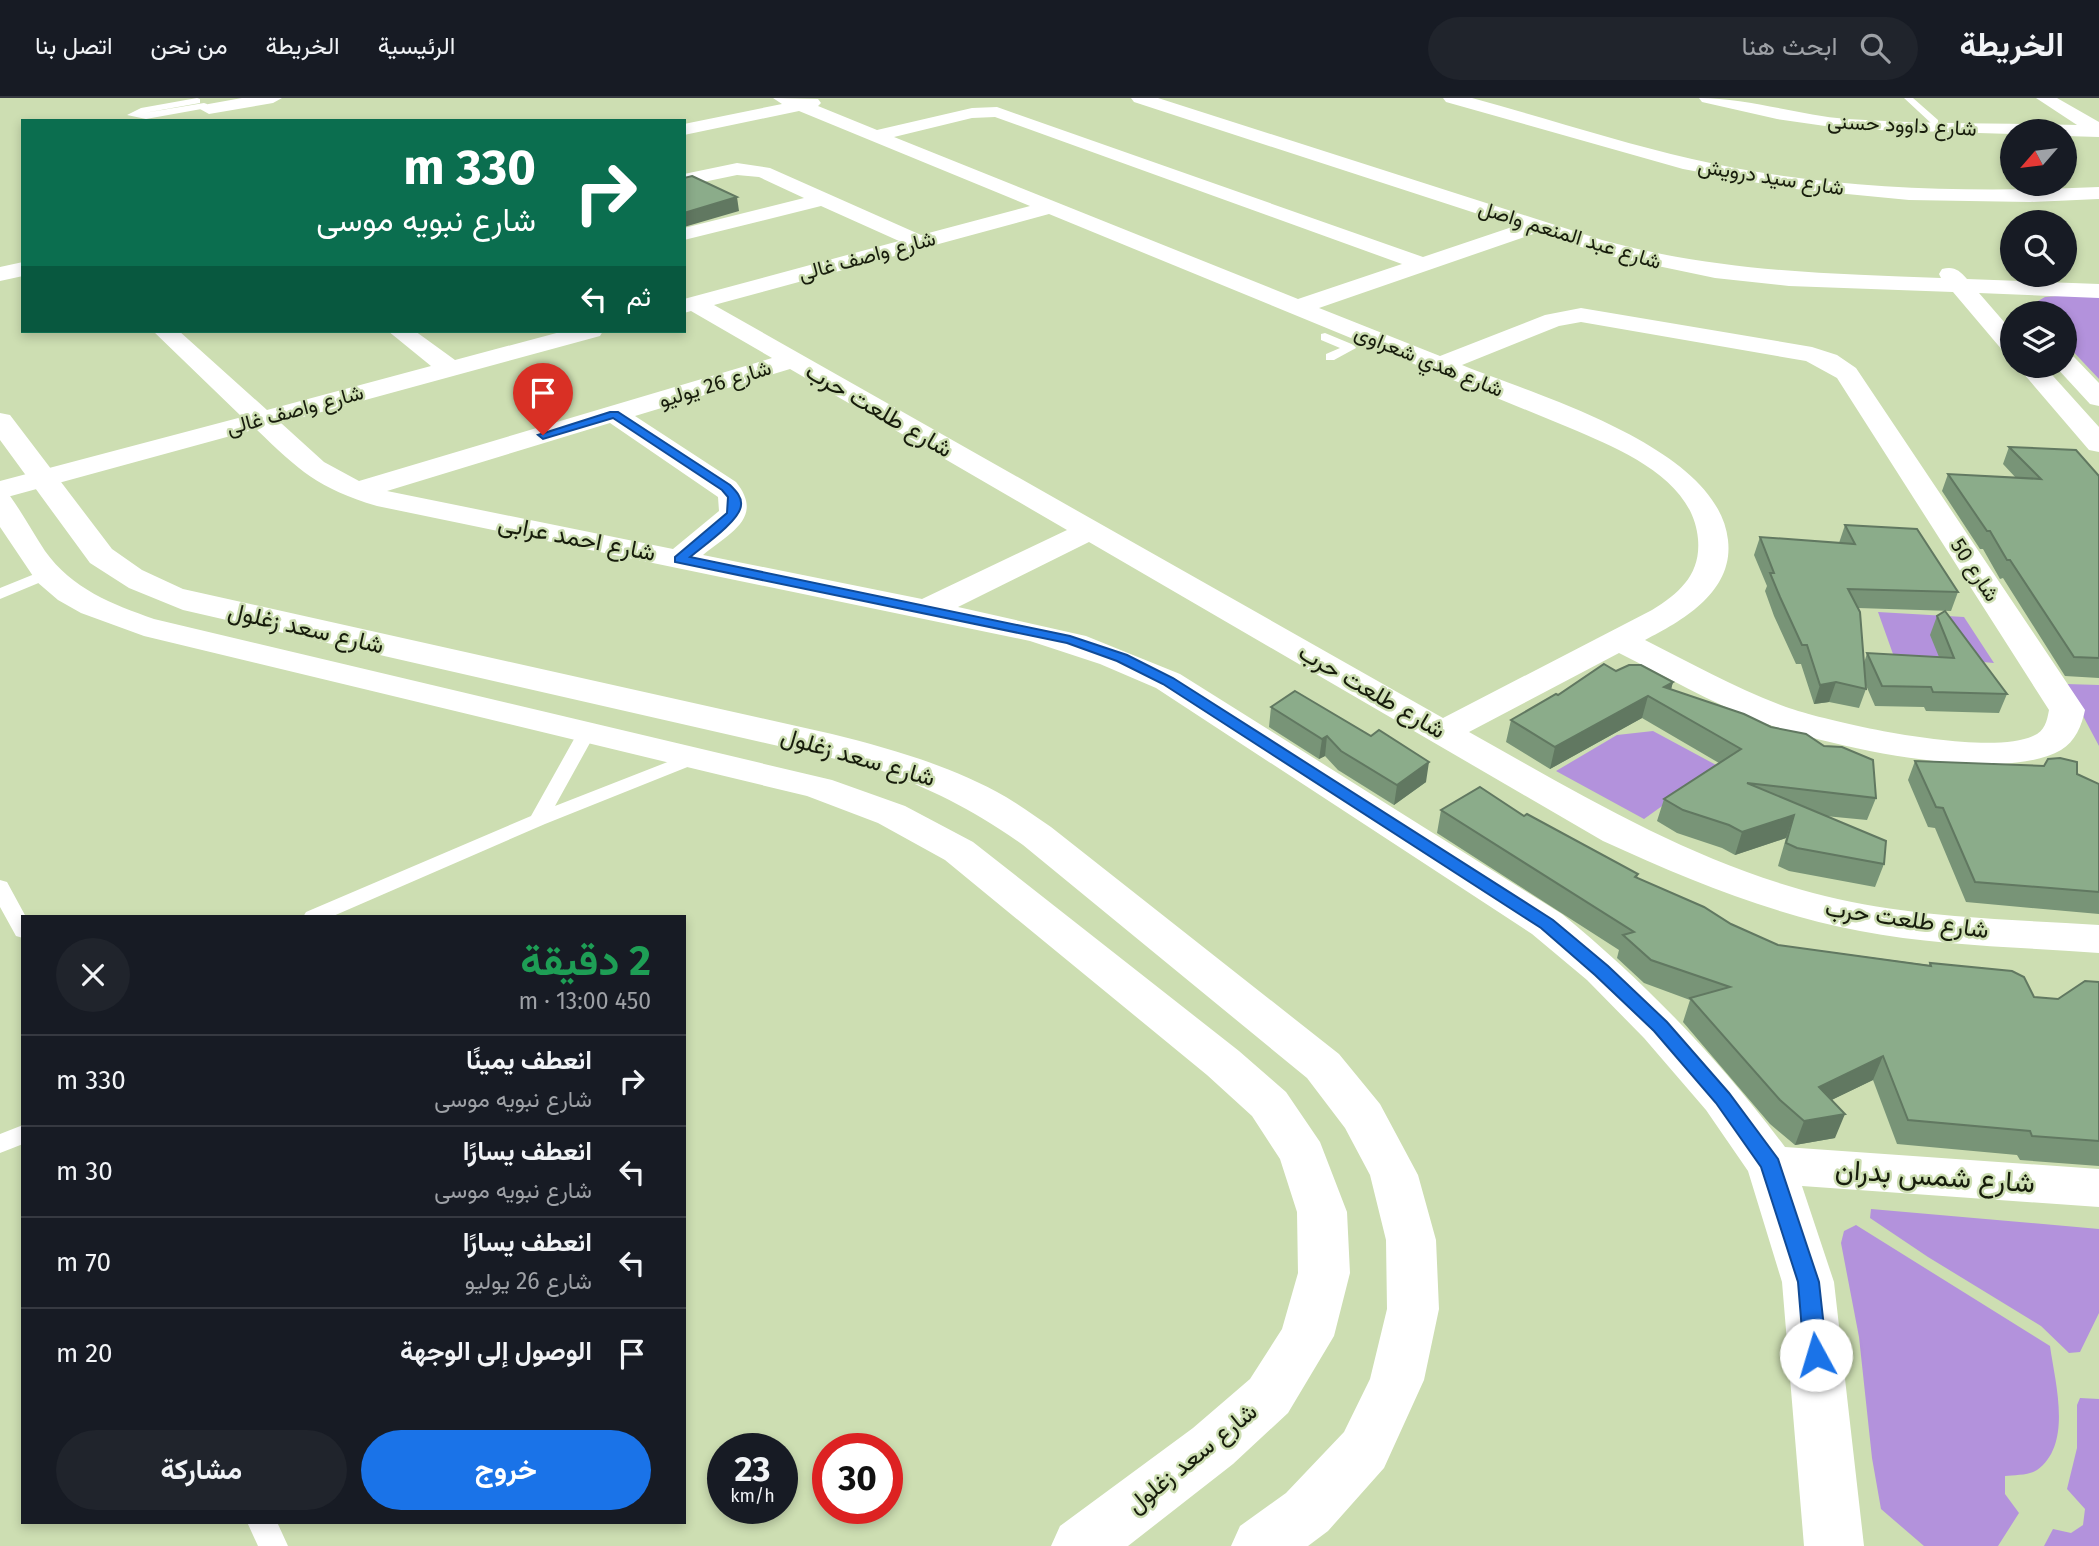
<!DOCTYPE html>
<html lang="ar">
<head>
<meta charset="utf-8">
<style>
	body { margin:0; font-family:"Fira Sans",Vazirmatn,sans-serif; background:#20242c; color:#f1f3f6; direction:rtl; height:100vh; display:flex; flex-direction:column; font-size:26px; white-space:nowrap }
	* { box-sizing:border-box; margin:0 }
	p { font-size:23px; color:#9ea1a6 }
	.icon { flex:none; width:38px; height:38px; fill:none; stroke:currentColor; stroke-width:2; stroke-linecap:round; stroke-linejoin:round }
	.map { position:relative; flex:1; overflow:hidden; direction:ltr }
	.panel { position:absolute; left:21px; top:817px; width:665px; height:609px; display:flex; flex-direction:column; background:#171b24; border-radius:0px; box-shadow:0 4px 10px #0003; direction:rtl }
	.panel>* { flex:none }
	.banner { position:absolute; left:21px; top:21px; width:665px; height:214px; border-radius:0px; box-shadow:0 4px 10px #0003; direction:rtl; background:#0b6e4f; color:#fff; overflow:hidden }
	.needle { width:46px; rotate:242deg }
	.tools { position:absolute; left:2000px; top:21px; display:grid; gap:14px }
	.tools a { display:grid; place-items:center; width:77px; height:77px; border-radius:50%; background:#171b24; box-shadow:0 4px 10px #0003; font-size:35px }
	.speed { position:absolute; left:707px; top:1335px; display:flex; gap:14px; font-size:35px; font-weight:700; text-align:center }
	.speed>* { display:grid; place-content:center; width:91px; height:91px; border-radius:50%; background:#171b24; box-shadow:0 4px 10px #0003; line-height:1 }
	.speed small { font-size:18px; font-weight:400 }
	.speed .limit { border:10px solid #d22; background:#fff; color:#111 }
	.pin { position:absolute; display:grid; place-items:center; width:60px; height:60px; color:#fff; margin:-72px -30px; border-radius:50% 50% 50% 0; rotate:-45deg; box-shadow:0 0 7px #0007 }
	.pin .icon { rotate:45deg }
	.me { position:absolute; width:77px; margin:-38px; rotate:354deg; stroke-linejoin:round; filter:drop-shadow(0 0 5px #0008) }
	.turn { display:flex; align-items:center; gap:24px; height:147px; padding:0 35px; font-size:32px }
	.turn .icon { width:91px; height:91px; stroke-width:2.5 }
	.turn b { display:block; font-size:49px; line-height:60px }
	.then { display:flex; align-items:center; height:66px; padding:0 35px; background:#0003; gap:14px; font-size:26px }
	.round { display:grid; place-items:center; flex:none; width:74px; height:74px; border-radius:37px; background:#20242c }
	.headline { display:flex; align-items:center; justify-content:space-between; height:119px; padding:0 35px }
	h1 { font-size:42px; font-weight:700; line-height:52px; color:#1e9e55 }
	.primary-button { display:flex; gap:14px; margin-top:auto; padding:14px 35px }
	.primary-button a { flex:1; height:80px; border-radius:42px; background:#1a73e8; color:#fff; font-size:28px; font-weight:700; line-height:80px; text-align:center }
	.primary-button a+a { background:#20242c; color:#f1f3f6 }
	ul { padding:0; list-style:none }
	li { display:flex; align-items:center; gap:21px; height:91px; padding:0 35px; border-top:2px solid #363941 }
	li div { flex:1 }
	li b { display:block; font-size:26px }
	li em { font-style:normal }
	header { display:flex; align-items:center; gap:42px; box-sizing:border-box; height:98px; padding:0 35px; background:#171b24; border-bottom:2px solid #363941 }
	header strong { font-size:33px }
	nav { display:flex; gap:38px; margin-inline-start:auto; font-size:24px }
	.search { width:490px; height:63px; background:#20242c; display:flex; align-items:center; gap:18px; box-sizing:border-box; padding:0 24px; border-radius:38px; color:#9ea1a6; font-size:26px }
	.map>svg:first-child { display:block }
</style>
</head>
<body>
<header>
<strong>الخريطة</strong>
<div class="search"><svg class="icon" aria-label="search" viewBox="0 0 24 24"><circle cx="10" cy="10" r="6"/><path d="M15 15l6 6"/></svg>ابحث هنا</div>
<nav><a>الرئيسية</a><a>الخريطة</a><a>من نحن</a><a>اتصل بنا</a></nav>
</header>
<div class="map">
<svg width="2099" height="1448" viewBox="0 0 2099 1448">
	<rect width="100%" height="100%" fill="#cddeb2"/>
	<path fill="#b392dc" d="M2069 197 2099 199V281L2065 245V215H2036L2038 203 2045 199Z
		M1878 514 1964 519 1994 565 1893 556Z
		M2066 586 2099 587V648Z
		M1653 633 1718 668 1644 721 1556 673 1617 637Z
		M1871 1111 2099 1131V1215L2080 1254 2069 1255 2041 1228 1928 1159 1870 1120Z
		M1856 1127 2050 1248C2055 1285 2073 1346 2037 1372 2030 1377 2014 1377 2005 1378V1396L2019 1415 1998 1448H1924L1881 1411 1872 1360 1859 1239 1841 1145 1844 1133Z
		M2080 1300 2099 1301V1448H2044L2053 1431 2071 1435 2083 1427 2085 1411 2067 1391 2077 1350V1307Z"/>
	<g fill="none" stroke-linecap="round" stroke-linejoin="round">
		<path fill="#fff" fill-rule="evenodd" d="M197 0 200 1V5L144 15 204 5 207 6V10L146 21 127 17 141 10Z
			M1904 0H1913L1938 22V26H1932Z
			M1325 235 1354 247 1356 250 1334 262H1326V256L1340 250 1321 242V236Z
			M47 471 53 473 55 476 53 479 0 501V490Z
			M587 629 596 634 555 708 688 656 694 655 703 660 700 664 545 726 331 819H303L306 814 531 718 578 634Z
			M0 782 7 784 26 819H23V840L16 838 0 809Z
			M23 1027V1046L0 1055V1036Z
			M247 1424H277L288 1448H258Z"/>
		<path fill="#fff" fill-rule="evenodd" d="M242 0H282L273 5 209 16 200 11 203 7Z
			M773 0 818 1 821 5 818 8 877 32 972 10 997 9 1423 159 1515 128 1134 4 1131 0H1158L1602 142C1713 173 1827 176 1941 180L1939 176 1942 171C1954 168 1959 172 1967 181L2099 186V200L1979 195 2012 233V255L2003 253 1953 194 1789 188 1715 180 1610 158 1536 135 1319 210 1440 258 1545 217 1581 210 1812 249 1837 257 1856 270 2085 612C2082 627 2075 644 2061 652 1999 688 1823 647 1758 623 1710 604 1665 578 1619 555L1469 634C1585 699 1695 766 1825 798 1914 820 2008 821 2099 827V855C2019 849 1938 848 1860 833 1770 816 1686 781 1603 743L1089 444 958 509 1086 538 1180 576 1562 816C1649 888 1717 959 1785 1049L2099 1071V1109L1802 1088 1834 1184 1864 1448H1804L1782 1184 1748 1073 1706 1012 1644 940 1587 882 1532 836 1156 590 1100 566 1030 543 377 408C317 390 300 373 256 331L0 401V383L242 319 153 233H179L267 312 431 268 388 233H415L455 262 564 233H603L600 238 281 325 324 364 359 383 772 260 691 213 684 215V201L899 143 821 108 684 142V130L804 100 759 79 737 77 684 88V76L737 65 770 70 921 137 1030 108 799 13 684 37V26L782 6ZM995 19 1402 166 1298 201 894 39 972 20ZM1049 116 1570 330C1619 351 1693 380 1698 441 1701 476 1680 495 1652 512L1443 620 714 207ZM1581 224 1806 263 1837 280 2049 612C2047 623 2045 633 2033 638 1987 659 1835 626 1786 609 1737 591 1691 565 1645 542 1684 522 1734 493 1728 442 1718 349 1538 298 1462 267L1559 228ZM790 271 1067 432 922 501 703 457C729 435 765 420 736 384L635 318ZM610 325 718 399 719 413 673 451 387 393Z
			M1443 0H1472C1545 20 1618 44 1692 61 1824 92 1964 95 2099 89V101L2030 104 1909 102 1785 90 1683 71 1446 4Z
			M1699 0C1749 0 1797 17 1847 21 1923 26 2001 25 2077 27L2036 0H2057L2099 24V39L2065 38V33H2012V36L1846 31 1777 21 1702 4Z
			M23 164V178L0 183V169Z
			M2065 256 2074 259 2099 285V308L2090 306 2055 268H2065Z
			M2017 268H2044L2099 329V354L2089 352Z"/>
		<path fill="#fff" fill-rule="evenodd" d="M0 315 10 317 112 451 142 472 183 491 832 636C892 651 952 668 1006 699 1021 708 1036 719 1051 729L1339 956 1380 1006 1418 1077 1436 1142 1439 1211 1424 1282 1384 1370 1328 1433 1308 1448H1231L1240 1428 1286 1395 1344 1334 1370 1281 1387 1211 1386 1142 1370 1077 1345 1030 1307 980 1023 747C972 711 933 692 875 670L183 512 129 490 90 465 0 342Z
			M0 395 10 398C23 416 33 435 45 453 72 491 112 506 154 521L832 682 905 708 973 744 1239 953 1286 994 1320 1044 1347 1114 1350 1175 1334 1238 1288 1315 1233 1366 1128 1448H1051L1060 1428 1193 1330 1250 1281 1282 1231 1298 1175 1297 1114 1280 1061 1252 1018 1207 977 945 762 878 725 807 698 144 538 81 515 58 502 37 484 0 429Z"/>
	</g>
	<path fill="#789477" d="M2009 349 2099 378V580L2065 578 2003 480 2000 481 1983 451H1980L1942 393 1948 376 2016 380 2003 366Z
		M1845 427 1958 494 1951 513 1858 510 1864 565 1867 555 1939 559 1930 537 1937 518 2007 596 1999 615 1926 613 1924 609 1875 608 1865 585 1866 591 1859 610 1829 604 1814 606 1801 566H1796L1774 518 1765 493 1767 488 1754 457 1760 439 1839 445Z
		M1616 573 1673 584 1671 591 1876 700 1867 722 1825 718 1884 766 1875 789 1789 773 1778 768 1786 740 1735 757 1722 750 1677 735 1657 723 1664 701 1719 665 1642 620 1550 671 1506 644 1511 622 1558 597Z
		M1271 609 1426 684 1394 707 1338 672 1325 658 1319 661 1269 629Z
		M1915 663 2077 676 2099 686V816L1966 804 1935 730 1928 729 1908 682Z
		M1441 712 1524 718 1638 776 1637 780 1731 826 1778 847 1929 867 1930 865 2034 899 2058 901 2099 884V1068L2020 1062 2017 1057 1897 1046 1873 982 1831 1002 1835 1040 1795 1047 1770 1026 1683 924 1690 902 1644 885 1617 860 1619 852 1437 735Z"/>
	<path fill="#617861" d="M737 99 739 113 684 129V115Z
		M1673 584 1667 606 1664 589Z
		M1836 584 1829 604 1814 606 1820 587Z
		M1648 598 1642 620 1550 671 1555 649Z
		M1327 638 1325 658 1319 661 1322 641Z
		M1429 664 1426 684 1394 707 1397 687Z
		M1794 717 1786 740 1735 757 1742 734Z
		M1883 958 1873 982 1809 1013 1819 989Z
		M1845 1016 1835 1040 1795 1047 1804 1023Z"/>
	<path fill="#8bac8a" stroke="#617861" stroke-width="2" d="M692 78 737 99 684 115V80Z
		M2009 349 2076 352 2099 378V560L2074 559 2010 462H2007L1990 433H1987L1948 376 2041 381Z
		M1845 427 1917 431 1958 494 1848 491 1860 514 1866 591 1836 584 1820 587 1807 547H1802L1780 499 1770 475H1774L1760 439 1855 446Z
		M1945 513 2007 596 1933 594 1931 589 1882 588 1867 555 1954 560 1937 518Z
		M1604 566 1616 573 1629 567H1641L1673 584 1664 589 1744 616 1771 629 1806 636 1824 648 1842 649 1873 662 1876 700 1747 685 1886 743 1884 766 1797 750 1786 745 1794 717 1742 734 1729 727 1683 712 1664 701 1741 651 1648 598 1555 649 1511 622 1556 596 1558 597Z
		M1295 593 1371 638 1379 632 1429 664 1397 687 1341 653 1327 638 1322 641 1271 609Z
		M2060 660 2077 664V676L2099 686V794L1975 784 1943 710 1936 709 1915 663 2044 668 2048 661Z
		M1480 689 1524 718 1527 716 1638 776 1635 779 1704 809 1731 826 1778 847 1931 868 1930 865 2012 873 2024 879 2034 899 2058 901 2085 883 2099 884V1043L2032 1038 2030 1033 1908 1022 1883 958 1819 989 1845 1016 1804 1023 1780 1002 1690 900 1730 889 1651 862 1623 837 1634 834 1441 712Z"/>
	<path fill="#1a73e8" stroke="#114b97" stroke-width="2" d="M610 314H618L730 387C736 393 742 399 741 407 741 422 702 449 690 459L1070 538 1127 557 1173 580 1553 822 1608 868 1667 924 1729 995 1778 1061 1819 1184 1827 1257 1824 1264 1816 1267 1808 1264 1804 1257 1798 1184 1761 1069 1716 1005 1654 933 1595 877 1541 830 1163 586 1117 563 1067 545 675 464V459L727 415 728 399 722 392 613 320 543 341 538 337Z"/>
	<g text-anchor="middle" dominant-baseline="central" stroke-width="5" stroke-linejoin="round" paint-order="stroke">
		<g font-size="21" fill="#171c0c" stroke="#cddeb2">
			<text transform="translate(1902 27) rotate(3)">شارع داوود حسنى</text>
			<text transform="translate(1771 79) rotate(9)">شارع سيد درويش</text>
			<text transform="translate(1570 137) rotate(17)">شارع عبد المنعم واصل</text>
			<text transform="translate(867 158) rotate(-15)">شارع واصف غالى</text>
			<text transform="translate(1429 263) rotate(22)">شارع هدي شعراوى</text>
			<text transform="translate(715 286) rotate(-17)">شارع 26 يوليو</text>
			<text transform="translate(295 312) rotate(-15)">شارع واصف غالى</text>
			<text transform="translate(1975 472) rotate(57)">شارع 50</text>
		</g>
		<g font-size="24" fill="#171c0c" stroke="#cddeb2">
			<text transform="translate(879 312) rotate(30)">شارع طلعت حرب</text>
			<text transform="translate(577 440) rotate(11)">شارع احمد عرابى</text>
			<text transform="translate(306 530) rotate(13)">شارع سعد زغلول</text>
			<text transform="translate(1372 593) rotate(30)">شارع طلعت حرب</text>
			<text transform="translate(858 659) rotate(16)">شارع سعد زغلول</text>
			<text transform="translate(1907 821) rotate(8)">شارع طلعت حرب</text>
			<text transform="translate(1192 1360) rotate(-39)">شارع سعد زغلول</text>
		</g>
		<g font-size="28" fill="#171c0c" stroke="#cddeb2">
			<text transform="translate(1935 1078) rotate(4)">شارع شمس بدران</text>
		</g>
	</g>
</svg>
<div class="tools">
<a><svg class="needle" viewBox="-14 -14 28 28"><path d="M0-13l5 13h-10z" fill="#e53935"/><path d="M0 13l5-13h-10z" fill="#9ea1a6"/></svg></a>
<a><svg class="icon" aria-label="search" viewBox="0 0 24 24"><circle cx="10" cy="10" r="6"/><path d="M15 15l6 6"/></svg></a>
<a><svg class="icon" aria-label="layers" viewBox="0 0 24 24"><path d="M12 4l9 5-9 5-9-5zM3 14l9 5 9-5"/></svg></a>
</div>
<div class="speed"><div>23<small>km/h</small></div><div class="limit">30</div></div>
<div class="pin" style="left:543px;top:337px;background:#d93025"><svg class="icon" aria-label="arrive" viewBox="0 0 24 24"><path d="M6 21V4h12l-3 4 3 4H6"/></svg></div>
<svg class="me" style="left:1816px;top:1257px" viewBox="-20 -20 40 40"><circle r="19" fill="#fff"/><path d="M0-13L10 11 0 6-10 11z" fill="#1a73e8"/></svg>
<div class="banner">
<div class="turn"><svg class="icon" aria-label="right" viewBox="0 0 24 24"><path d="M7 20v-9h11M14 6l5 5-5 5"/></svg><div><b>330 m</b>شارع نبويه موسى</div></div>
<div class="then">ثم<svg class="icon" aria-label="left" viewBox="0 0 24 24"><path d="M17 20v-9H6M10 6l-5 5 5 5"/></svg></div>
</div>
<section class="panel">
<div class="headline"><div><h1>2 دقيقة</h1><p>450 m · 13:00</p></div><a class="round"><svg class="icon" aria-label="close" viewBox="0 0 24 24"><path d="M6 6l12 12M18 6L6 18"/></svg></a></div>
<ul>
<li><svg class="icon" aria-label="right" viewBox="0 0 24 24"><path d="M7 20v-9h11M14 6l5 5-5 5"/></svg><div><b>انعطف يمينًا</b><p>شارع نبويه موسى</p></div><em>330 m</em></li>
<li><svg class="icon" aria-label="left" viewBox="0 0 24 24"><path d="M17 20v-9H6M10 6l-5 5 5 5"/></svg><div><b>انعطف يسارًا</b><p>شارع نبويه موسى</p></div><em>30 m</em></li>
<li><svg class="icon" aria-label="left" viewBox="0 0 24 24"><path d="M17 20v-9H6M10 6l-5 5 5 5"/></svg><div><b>انعطف يسارًا</b><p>شارع 26 يوليو</p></div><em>70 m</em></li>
<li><svg class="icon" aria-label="arrive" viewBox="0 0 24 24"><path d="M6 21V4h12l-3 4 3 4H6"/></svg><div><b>الوصول إلى الوجهة</b></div><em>20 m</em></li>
</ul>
<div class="primary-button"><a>خروج</a><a>مشاركة</a></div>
</section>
</div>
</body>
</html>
